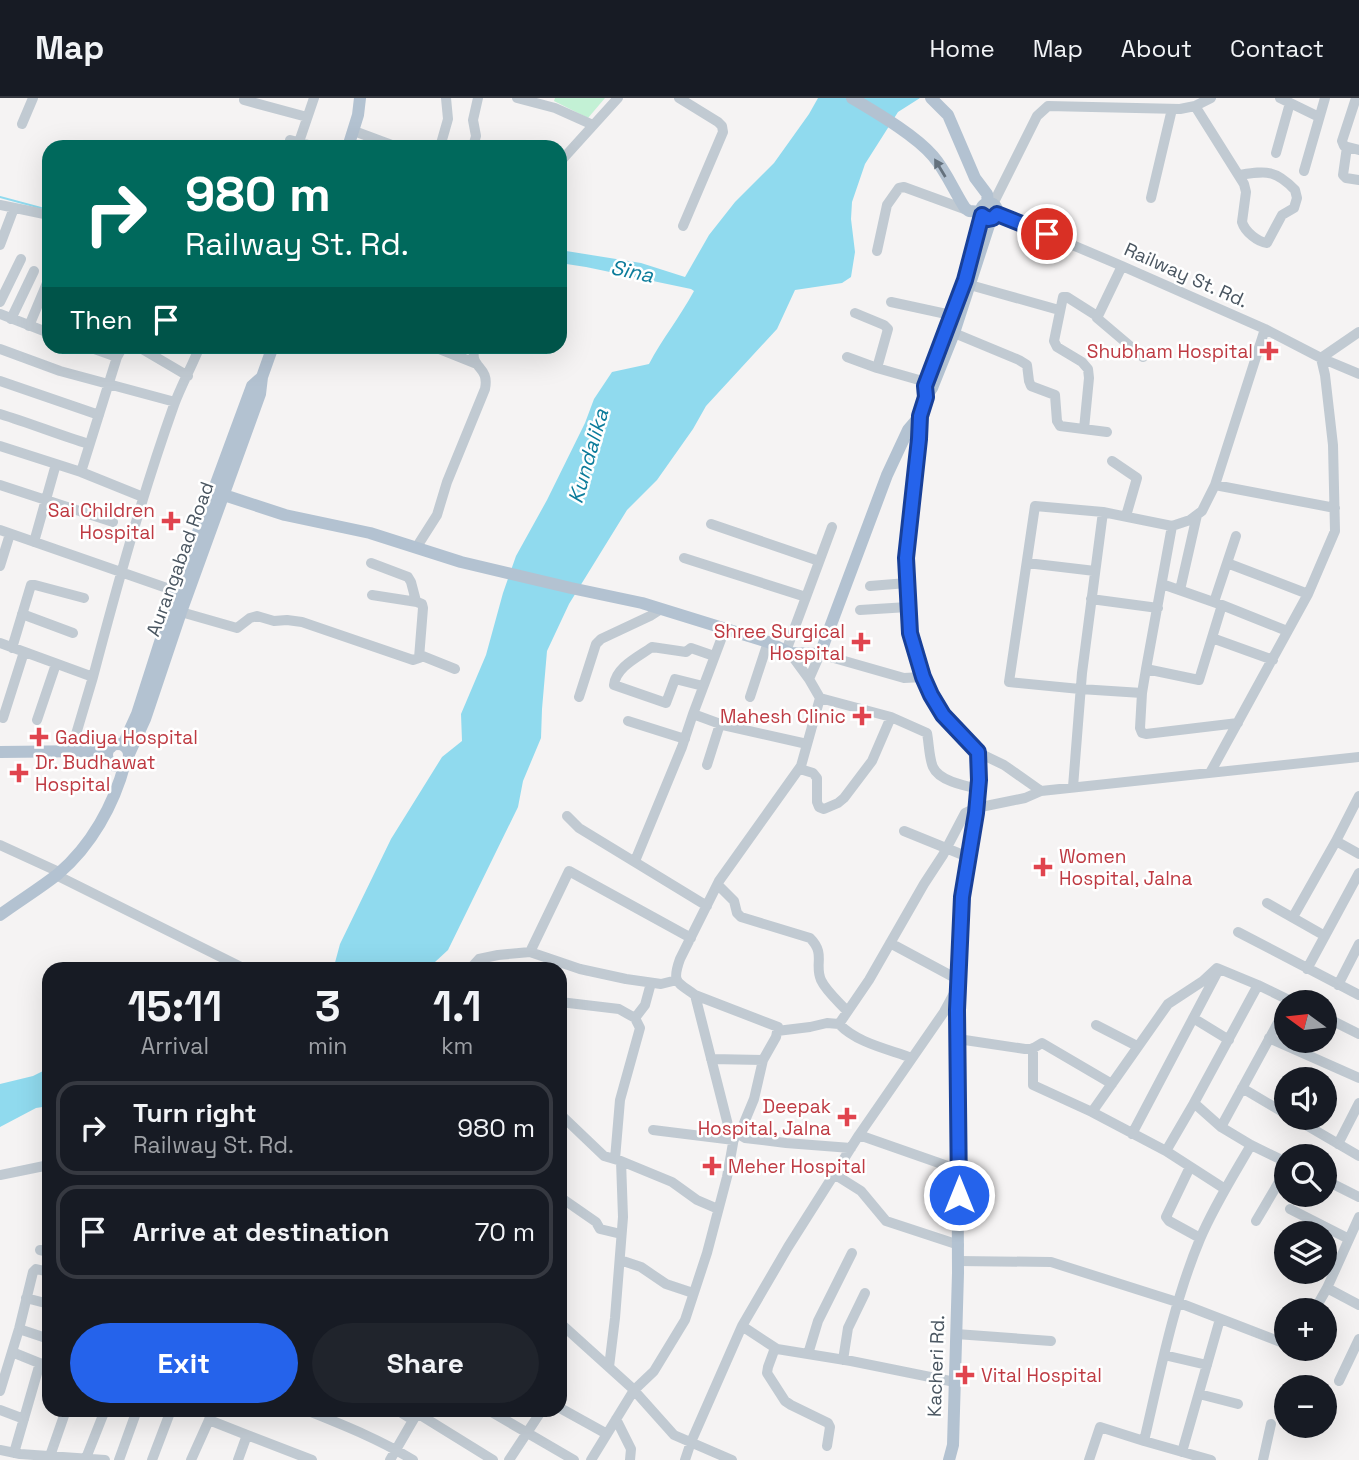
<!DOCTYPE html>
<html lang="en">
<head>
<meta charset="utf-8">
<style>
	body { margin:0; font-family:"Space Grotesk",sans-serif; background:#20242c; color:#f1f3f6; height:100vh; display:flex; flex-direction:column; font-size:26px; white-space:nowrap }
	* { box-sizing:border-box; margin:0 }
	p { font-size:23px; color:#9ea1a6 }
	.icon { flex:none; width:38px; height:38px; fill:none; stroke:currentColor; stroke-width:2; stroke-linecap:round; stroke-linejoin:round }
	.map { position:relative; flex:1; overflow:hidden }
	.details { position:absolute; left:42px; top:864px; width:525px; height:455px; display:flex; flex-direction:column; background:#171b24; border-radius:21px; box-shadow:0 7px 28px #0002 }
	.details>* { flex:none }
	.top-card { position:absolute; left:42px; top:42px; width:525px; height:214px; border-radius:21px; box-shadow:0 7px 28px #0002; background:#00695c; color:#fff; overflow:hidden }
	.needle { width:46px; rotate:285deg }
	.controls { position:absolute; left:1274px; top:892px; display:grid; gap:14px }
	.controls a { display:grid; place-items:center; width:63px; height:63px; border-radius:50%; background:#171b24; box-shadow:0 7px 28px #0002; font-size:35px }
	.pin { position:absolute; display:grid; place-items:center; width:60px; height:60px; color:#fff; margin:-30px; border:4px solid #fff; border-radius:50%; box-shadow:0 2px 7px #0007 }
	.me { position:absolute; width:77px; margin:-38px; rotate:0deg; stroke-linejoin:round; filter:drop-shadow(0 0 5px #0008) }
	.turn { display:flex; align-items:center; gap:24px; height:147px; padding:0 28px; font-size:32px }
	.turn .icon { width:91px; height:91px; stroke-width:2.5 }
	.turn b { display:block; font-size:49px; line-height:60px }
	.then { display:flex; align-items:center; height:66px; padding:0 28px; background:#0003; gap:14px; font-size:26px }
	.eta { display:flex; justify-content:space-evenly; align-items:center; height:119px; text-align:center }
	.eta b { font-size:42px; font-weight:700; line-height:49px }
	.cta { display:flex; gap:14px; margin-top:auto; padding:14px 28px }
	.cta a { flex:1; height:80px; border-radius:42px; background:#2563eb; color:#fff; font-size:28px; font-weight:700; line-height:80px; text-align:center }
	.cta a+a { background:#20242c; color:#f1f3f6 }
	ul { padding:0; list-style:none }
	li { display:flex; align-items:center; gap:21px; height:94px; margin:0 14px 10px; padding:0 14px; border:4px solid #363941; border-radius:21px }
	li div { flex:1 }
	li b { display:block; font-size:26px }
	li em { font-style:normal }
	header { display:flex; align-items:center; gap:42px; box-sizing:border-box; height:98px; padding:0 35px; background:#171b24; border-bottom:2px solid #363941 }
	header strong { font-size:33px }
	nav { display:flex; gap:38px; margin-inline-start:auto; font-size:24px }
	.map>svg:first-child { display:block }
</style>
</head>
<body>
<header>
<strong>Map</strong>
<nav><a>Home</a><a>Map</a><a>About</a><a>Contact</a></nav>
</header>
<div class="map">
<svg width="1359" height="1362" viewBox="0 0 1359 1362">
	<rect width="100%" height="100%" fill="#f5f3f3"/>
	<path fill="#c3f1d5" d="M555 0H605L588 20 554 3Z"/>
	<path fill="#90daee" d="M818 0H920L898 14 865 66 852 104 851 121 855 154 851 179 842 185 795 192 777 231 706 308 693 331 657 382 627 412 569 506 547 553 542 611 541 640 523 683 518 709 448 852 435 864 431 871 333 872 340 846 391 741 442 659 462 643 461 616 486 557 503 495 516 458 547 402 585 325 594 301 612 274 649 266C662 241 680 219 694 193L691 191 586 169 560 165V152L641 165 685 179 709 137 735 104 774 65 809 16Z
		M49 970V1008L36 1010 0 1029V986L33 978Z"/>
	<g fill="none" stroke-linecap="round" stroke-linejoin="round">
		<path stroke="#90daee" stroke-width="2" d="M0 99 41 110"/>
		<path stroke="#c1cad2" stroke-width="10" d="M517 0 555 10 593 27
			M679 0 718 24 722 28 723 34 683 128
			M1280 0 1319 19
			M1356 0 1342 43 1344 48 1359 52
			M244 2 307 19
			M1195 8 1244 86 1246 94 1242 124C1245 134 1258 144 1267 145L1282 117 1294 110 1297 100 1295 92C1275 71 1266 73 1239 77
			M22 26 33 0
			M354 33 397 49
			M290 42 316 49
			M299 44 314 0
			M440 49 448 21 446 0
			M473 49 476 38 473 22 478 0
			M1347 49 1343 77 1346 80 1359 82
			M1276 55 1290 5
			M560 64 618 0
			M1304 73 1325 0
			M1151 100 1172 11
			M993 106 1037 18 1048 8 1180 11 1195 8 1211 0
			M0 107 49 117
			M997 115 1122 168 1265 231 1321 260 1359 276
			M0 147 14 110
			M877 153 887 107 899 90 904 89 967 112
			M1122 168 1097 220 1143 259
			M970 187 1059 212
			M0 204 21 161
			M891 204 951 217
			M855 215 884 227 888 231 877 270
			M0 216 49 235
			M11 221 34 173
			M29 228 47 185
			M954 235 1019 262 1027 267 1029 283 1031 288 1055 297 1057 323 1060 328 1107 334
			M86 248 117 259
			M137 248 188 278
			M432 248 477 266
			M0 251 60 273 175 304
			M847 259 877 270 926 284
			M0 283 99 317
			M0 316C30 325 59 337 89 346
			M1084 331 1089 280 1088 271 1082 264 1057 249 1054 243 1063 199H1067L1097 218
			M0 348 81 374 117 259 123 248
			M1112 363 1137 380 1126 418
			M81 374 143 399
			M0 387 113 424
			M1215 387 1335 410
			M711 426 819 463
			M1172 428 1190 422 1202 413 1215 387 1265 231
			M0 432 184 496
			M34 444 56 366
			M416 450 437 417 447 384 485 291C490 266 468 272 475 248
			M684 460 806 499
			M371 465 408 479 411 484 416 503
			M1027 465 1095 473
			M1227 465 1308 496
			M0 468 10 436
			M1162 486 1222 507 1287 533
			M870 488 907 485
			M1180 492 1197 417
			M1091 501 1158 510
			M1214 504 1236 438
			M860 512 908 509
			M181 514 237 530 250 520 257 518 274 523 287 522 302 524 413 562 419 560 423 510 422 506 417 504 372 497
			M22 516 73 535
			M725 531 693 616 723 627 807 646
			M1212 540 1273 562
			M0 545 93 579C117 488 142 397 174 307 181 288 192 268 200 248
			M12 550 31 487H35L84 500
			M786 553 832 429
			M790 555 809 581 820 600 801 668 719 783 680 861C671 886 678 884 695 897L728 1027 731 1032 745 1040 786 1045 851 1050
			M420 557 455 571
			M1146 571 1142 595 1140 630 1142 635 1146 636 1238 625
			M809 581 820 556 904 580 923 579
			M703 588 675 581 666 605 614 587C616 569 638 559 652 549L686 554 691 550 714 558
			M1142 595 1080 591 1009 584 1035 408 1103 414 1172 428 1146 571 1199 582 1222 507
			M579 599 596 546 601 541 650 518 661 511
			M750 599 768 544
			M820 600 891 619 927 635C929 645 929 660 933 669 939 683 965 688 979 691
			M3 620 24 554
			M37 622 56 566
			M628 623 685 641
			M71 653 93 579
			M977 654 1004 667 1041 693
			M707 667 720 626
			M800 671 813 675 817 680V704L819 709 824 711 838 705 844 700 872 663 891 619
			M1210 675 1308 496 1335 433 1333 347 1325 277 1321 260 1359 234
			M1073 689 1082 575 1103 414
			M1359 698 1336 743 1359 756
			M567 718 579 730 707 808
			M904 733 968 759
			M0 747 59 774
			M635 763 682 649 693 616
			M56 777 247 872
			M718 787 734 803 737 815 741 819 810 840C826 856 814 866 821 882 826 893 839 904 847 913
			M1267 805 1325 838
			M1293 819 1336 743
			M1238 834 1359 897
			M890 845 959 882
			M1307 871 1359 775
			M469 872 479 861 498 857 530 854
			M677 882 661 886 626 881 580 871 530 854 569 773 691 840
			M1338 887 1359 846
			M695 897 778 929 776 939 763 962 711 961
			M560 904 619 911 635 920 640 930 620 1002 615 1061
			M1325 919 1359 936
			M635 920 645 907 651 885
			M1193 920 1229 942
			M839 926 869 882 924 786 943 757 965 715 976 710 1025 700 1041 693 1359 659
			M1096 927 1137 948
			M777 933 810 929 827 925 839 926C857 945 888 951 912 960
			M1269 940 1359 980
			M958 941 1025 951H1032L1042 945 1112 986
			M1033 950V987L1092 1014
			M1242 990 1286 1016
			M1194 1005 1166 1053 1092 1014 1168 906 1203 883 1217 870 1258 887
			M560 1016 604 1058 621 1063
			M1294 1020 1359 1058
			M1221 1029 1286 910
			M653 1032 734 1042
			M1132 1036 1218 873
			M739 1037 754 1001 763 962
			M859 1037 959 1072
			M1338 1046 1359 1005
			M1166 1053 1225 1091
			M1286 1064 1251 1047 1221 1029 1194 1005 1258 887 1295 905
			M1190 1069 1166 1119 1169 1123 1200 1140
			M834 1076 861 1093 886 1123 959 1147
			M0 1077 49 1067
			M1325 1082 1359 1099
			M560 1099 596 1124 600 1131 621 1136
			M1290 1111 1349 1141
			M1359 1119 1327 1190 1359 1207
			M1256 1123 1286 1072
			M40 1152 49 1154
			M620 1162 641 1169 666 1186 693 1195
			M958 1163 1051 1164 1177 1204 1286 1246
			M26 1200 49 1206
			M1314 1213 1327 1190
			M560 1225 632 1290 674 1337 732 1362
			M742 1228 777 1251 851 1263 955 1284
			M19 1231 49 1241
			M956 1236 1051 1243
			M775 1250 768 1269 767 1275 785 1303 791 1307 828 1325 830 1329 827 1348
			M12 1254 49 1269
			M808 1256 818 1223 852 1155
			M1164 1257 1207 1267
			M843 1262 848 1230 865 1195
			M609 1269 615 1220 623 1119 621 1063 672 1084 697 1102 718 1111
			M1339 1283 1359 1241
			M0 1293 19 1231 33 1174 36 1171 49 1174
			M1199 1296 1238 1306
			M560 1310 607 1336
			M0 1312 24 1321
			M212 1312 209 1322 247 1337 238 1362
			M306 1312C343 1327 379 1341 413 1362
			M397 1312 413 1322
			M488 1312 574 1362
			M417 1315 493 1362
			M616 1321 631 1351 630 1362
			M247 1337 312 1362
			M1144 1343 1211 1362
			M0 1352 20 1356 105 1362
			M1182 1354 1220 1221
			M14 1355 40 1265
			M50 1358 66 1312
			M86 1360 105 1312
			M119 1362 137 1312
			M152 1362 171 1312
			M191 1362 209 1322
			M390 1362 419 1312
			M509 1362 542 1312
			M591 1362 634 1292 654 1273 685 1222 707 1155 727 1079 735 1034
			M685 1362 691 1344 742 1228 788 1149 859 1037 944 914 957 890
			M1089 1362 1100 1329 1144 1343C1160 1275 1173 1206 1200 1141 1214 1108 1233 1078 1251 1047
			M1263 1362 1271 1326"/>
		<path stroke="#b3c2d1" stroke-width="12" d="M852 0C877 15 915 37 933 58 946 73 954 93 965 110L969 113 981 114
			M931 0 948 17 975 80 987 96 988 105
			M348 49 358 17 360 0
			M981 113a8 8 0 1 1 16 0a8 8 0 1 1-16 0Z
			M972 157 982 117
			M224 397 285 417 370 435 461 464 571 490 642 505 768 544 790 555 820 556 887 377 908 332 920 318
			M107 657a11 11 0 1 1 22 0a11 11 0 1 1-22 0Z
			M123 647 137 616 176 494 252 288 262 279
			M0 654 92 653 111 649
			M129 656 145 621 181 514 260 296 262 279 273 248
			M0 817C19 803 39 791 58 776 91 748 114 707 125 665
			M949 1362 953 1347 958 1175 957 912 962 799 976 715 979 682 977 654 943 617 931 597 923 579 910 535 906 460 919 341 920 318 926 299 932 290 954 235 991 121"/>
	</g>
	<defs><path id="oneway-solid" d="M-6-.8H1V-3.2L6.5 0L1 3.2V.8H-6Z" transform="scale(1.75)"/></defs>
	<use fill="#64717d" href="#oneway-solid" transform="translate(940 70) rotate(-121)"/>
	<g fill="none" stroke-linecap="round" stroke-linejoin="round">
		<g stroke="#184099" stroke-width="18">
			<path id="route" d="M959 1097 957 912 962 799 976 715 979 682 978 654 943 617 931 597 923 579 910 535 906 460 919 341 920 318 926 299 925 288 965 182 982 117 988 121 993 120 997 116 1047 136"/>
		</g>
		<use href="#route" stroke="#2563eb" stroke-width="12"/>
	</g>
	<g fill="#e0444e" stroke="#fff" stroke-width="2.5">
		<path d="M1265.5 242.5h7v7h7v7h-7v7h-7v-7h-7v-7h7z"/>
		<path d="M167.5 412.5h7v7h7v7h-7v7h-7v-7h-7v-7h7z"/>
		<path d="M857.5 533.5h7v7h7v7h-7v7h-7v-7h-7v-7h7z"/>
		<path d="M858.5 607.5h7v7h7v7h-7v7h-7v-7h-7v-7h7z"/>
		<path d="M35.5 628.5h7v7h7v7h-7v7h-7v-7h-7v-7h7z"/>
		<path d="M15.5 664.5h7v7h7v7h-7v7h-7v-7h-7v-7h7z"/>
		<path d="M1039.5 758.5h7v7h7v7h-7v7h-7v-7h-7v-7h7z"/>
		<path d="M843.5 1008.5h7v7h7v7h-7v7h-7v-7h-7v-7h7z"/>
		<path d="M708.5 1057.5h7v7h7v7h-7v7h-7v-7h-7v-7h7z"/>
		<path d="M961.5 1266.5h7v7h7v7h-7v7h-7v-7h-7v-7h7z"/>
	</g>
	<g text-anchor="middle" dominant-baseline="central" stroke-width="5" stroke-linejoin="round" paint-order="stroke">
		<g font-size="19" fill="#4a5661" stroke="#fff">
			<text transform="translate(1186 177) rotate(24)">Railway St. Rd.</text>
			<text transform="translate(180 461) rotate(-70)">Aurangabad Road</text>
			<text transform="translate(936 1268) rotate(-88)">Kacheri Rd.</text>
		</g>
		<g font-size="19" fill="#be3a42" stroke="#fff" text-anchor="end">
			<text x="1253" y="253">Shubham Hospital</text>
			<text x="155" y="412">Sai Children<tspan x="155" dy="22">Hospital</tspan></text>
			<text x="845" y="533">Shree Surgical<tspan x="845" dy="22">Hospital</tspan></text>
			<text x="846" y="618">Mahesh Clinic</text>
			<text x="55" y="639" text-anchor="start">Gadiya Hospital</text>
			<text x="35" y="664" text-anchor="start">Dr. Budhawat<tspan x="35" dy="22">Hospital</tspan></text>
			<text x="1059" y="758" text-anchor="start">Women<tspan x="1059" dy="22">Hospital, Jalna</tspan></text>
			<text x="831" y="1008">Deepak<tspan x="831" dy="22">Hospital, Jalna</tspan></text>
			<text x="728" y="1068" text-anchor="start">Meher Hospital</text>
			<text x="981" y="1277" text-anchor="start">Vital Hospital</text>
		</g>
		<g font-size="21" font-style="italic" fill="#0c7c9b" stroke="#fff">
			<text transform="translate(632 173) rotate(12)">Sina</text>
			<text transform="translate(588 358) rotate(-74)">Kundalika</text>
		</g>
	</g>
</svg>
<div class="controls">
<a><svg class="needle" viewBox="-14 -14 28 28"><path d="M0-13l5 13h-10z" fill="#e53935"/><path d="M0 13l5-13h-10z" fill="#9ea1a6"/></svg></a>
<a><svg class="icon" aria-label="sound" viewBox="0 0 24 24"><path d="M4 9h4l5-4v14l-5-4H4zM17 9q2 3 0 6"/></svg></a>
<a><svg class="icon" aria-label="search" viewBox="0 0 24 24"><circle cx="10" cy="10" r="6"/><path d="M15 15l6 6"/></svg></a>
<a><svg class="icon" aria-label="layers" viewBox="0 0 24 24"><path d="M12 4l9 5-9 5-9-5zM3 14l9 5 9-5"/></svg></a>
<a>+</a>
<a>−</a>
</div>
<div class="pin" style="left:1047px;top:136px;background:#d93025"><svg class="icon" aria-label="arrive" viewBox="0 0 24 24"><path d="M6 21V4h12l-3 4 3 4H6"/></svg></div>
<svg class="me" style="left:959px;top:1097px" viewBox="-20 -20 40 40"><circle r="17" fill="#2563eb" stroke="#fff" stroke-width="3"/><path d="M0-11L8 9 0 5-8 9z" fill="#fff"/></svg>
<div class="top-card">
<div class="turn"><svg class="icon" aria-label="right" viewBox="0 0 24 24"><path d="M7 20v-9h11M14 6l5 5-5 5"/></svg><div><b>980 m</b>Railway St. Rd.</div></div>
<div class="then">Then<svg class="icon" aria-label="arrive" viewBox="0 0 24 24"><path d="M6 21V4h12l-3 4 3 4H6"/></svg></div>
</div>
<section class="details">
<div class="eta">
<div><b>15:11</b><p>Arrival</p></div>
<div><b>3</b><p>min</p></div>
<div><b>1.1</b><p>km</p></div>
</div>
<ul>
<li><svg class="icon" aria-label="right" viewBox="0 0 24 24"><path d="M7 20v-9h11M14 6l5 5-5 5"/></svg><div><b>Turn right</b><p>Railway St. Rd.</p></div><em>980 m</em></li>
<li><svg class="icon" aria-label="arrive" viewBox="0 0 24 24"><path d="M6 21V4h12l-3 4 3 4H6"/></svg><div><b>Arrive at destination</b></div><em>70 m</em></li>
</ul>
<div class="cta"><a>Exit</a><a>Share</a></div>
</section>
</div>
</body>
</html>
